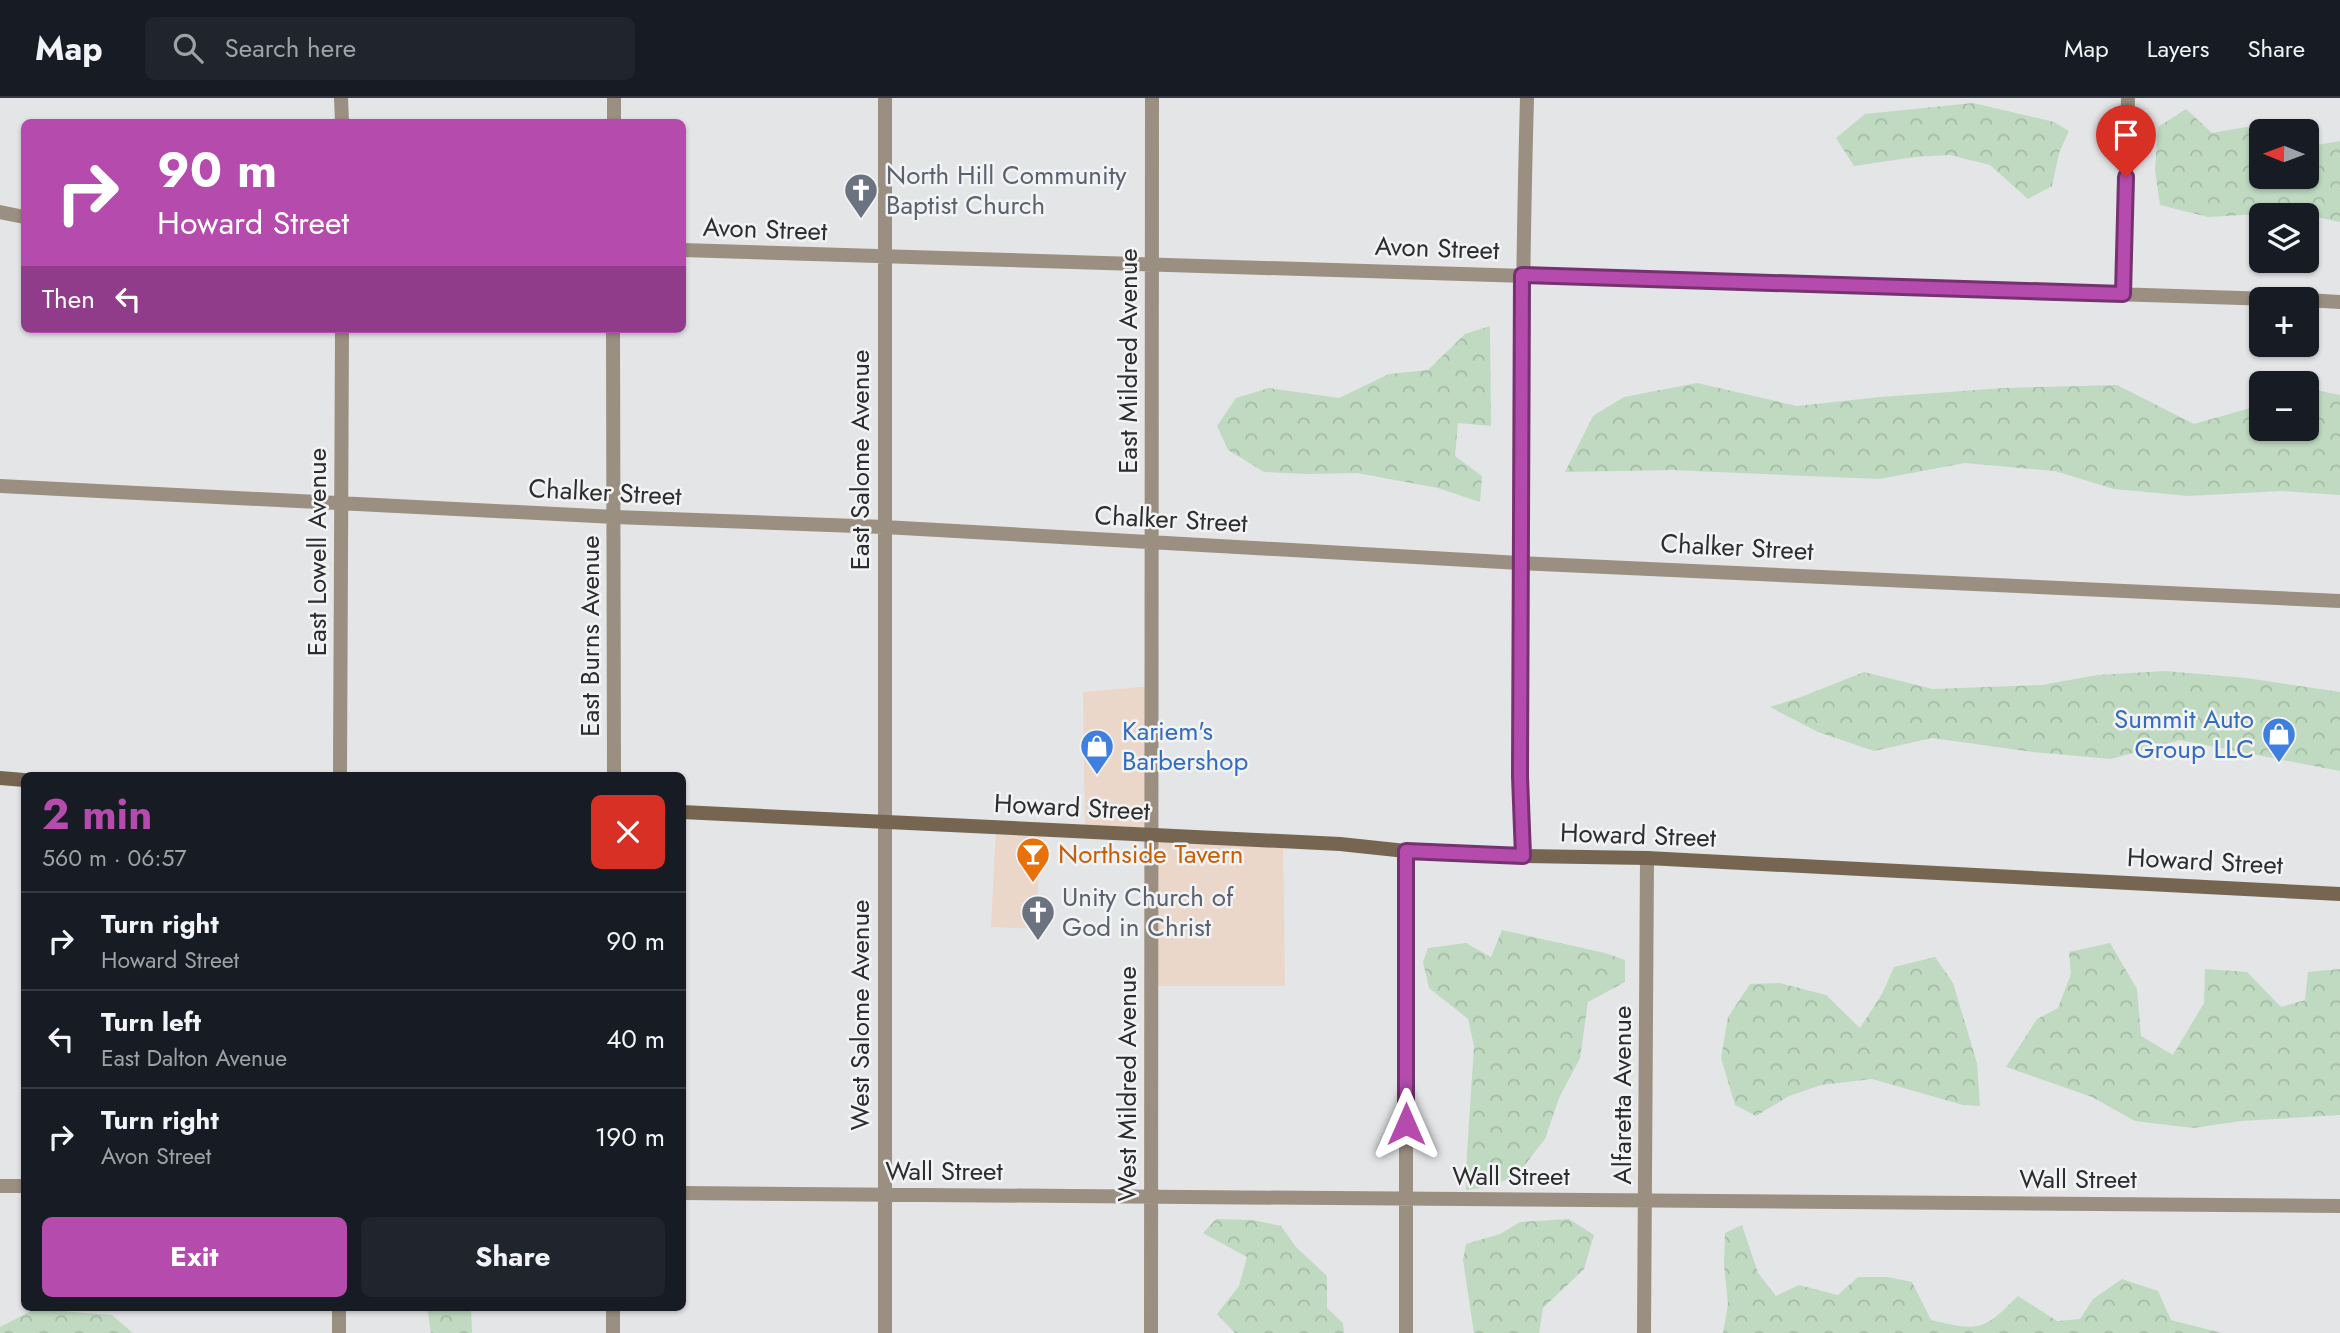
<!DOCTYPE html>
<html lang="en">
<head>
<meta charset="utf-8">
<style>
	body { margin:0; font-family:Jost,sans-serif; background:#20242c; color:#f1f3f6; height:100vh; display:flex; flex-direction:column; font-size:26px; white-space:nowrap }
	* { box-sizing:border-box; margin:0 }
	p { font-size:23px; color:#9ea1a6 }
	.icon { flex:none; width:38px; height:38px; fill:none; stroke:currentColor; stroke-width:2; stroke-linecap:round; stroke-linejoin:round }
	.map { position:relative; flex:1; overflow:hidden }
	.sheet { position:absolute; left:21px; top:674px; width:665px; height:539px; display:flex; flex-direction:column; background:#171b24; border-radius:10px; box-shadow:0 2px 5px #0004 }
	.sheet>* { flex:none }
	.banner { position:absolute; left:21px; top:21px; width:665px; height:214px; border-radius:10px; box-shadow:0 2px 5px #0004; background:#b54bad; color:#fff; overflow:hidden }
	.needle { width:46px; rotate:271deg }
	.tools { position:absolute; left:2249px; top:21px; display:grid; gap:14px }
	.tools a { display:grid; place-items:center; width:70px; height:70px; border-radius:10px; background:#171b24; box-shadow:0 2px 5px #0004; font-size:35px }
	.pin { position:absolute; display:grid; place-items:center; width:60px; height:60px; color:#fff; margin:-72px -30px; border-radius:50% 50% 50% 0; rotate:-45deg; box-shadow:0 0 7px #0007 }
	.pin .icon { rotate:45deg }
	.me { position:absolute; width:77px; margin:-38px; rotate:0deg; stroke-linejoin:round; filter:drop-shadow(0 0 5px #0008) }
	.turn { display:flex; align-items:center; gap:24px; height:147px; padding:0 21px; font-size:32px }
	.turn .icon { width:91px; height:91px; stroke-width:2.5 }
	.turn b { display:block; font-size:49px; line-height:60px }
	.then { display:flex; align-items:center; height:66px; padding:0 21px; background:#0003; gap:14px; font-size:26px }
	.round { display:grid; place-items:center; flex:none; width:74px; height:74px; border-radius:10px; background:#20242c }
	.summary { display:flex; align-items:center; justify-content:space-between; height:119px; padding:0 21px }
	h1 { font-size:42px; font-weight:700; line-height:52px; color:#b54bad }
	.cta { display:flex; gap:14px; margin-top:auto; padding:14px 21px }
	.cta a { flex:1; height:80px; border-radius:10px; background:#b54bad; color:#fff; font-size:28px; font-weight:700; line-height:80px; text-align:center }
	.cta a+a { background:#20242c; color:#f1f3f6 }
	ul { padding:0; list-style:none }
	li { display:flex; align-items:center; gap:21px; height:98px; padding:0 21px; border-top:2px solid #363941 }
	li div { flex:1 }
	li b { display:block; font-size:26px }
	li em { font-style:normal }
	header { display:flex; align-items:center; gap:42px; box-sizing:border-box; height:98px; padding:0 35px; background:#171b24; border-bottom:2px solid #363941 }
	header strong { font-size:33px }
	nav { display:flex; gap:38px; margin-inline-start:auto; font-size:24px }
	.search { width:490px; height:63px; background:#20242c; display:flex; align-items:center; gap:18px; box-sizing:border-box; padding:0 24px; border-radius:10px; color:#9ea1a6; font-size:26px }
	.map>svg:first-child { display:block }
</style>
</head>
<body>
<header>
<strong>Map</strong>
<div class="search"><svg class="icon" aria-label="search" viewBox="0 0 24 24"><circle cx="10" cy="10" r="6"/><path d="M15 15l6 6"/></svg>Search here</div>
<nav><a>Map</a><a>Layers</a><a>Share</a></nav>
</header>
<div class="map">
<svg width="2340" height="1235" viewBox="0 0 2340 1235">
	<defs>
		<pattern id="forest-crowns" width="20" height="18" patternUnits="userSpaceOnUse" patternTransform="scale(1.75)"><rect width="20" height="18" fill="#bfdac0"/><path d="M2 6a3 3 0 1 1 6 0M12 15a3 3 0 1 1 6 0" fill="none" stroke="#a4bba5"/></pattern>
	</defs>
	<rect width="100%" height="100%" fill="#e4e5e7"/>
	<path fill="#ebd7c9" d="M1152 588 1153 737 1283 743 1285 888H1152L1153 737 1085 733 1083 594Z
		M996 729 1041 731 1036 831 991 829Z"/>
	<path fill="url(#forest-crowns)" d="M1973 5 2054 24 2069 33 2059 55 2052 88 2028 101 1990 67 1950 57 1915 59 1854 68 1836 40 1865 16Z
		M2186 11 2212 35 2246 29 2262 33 2261 79H2306L2307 45 2317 47 2340 43V124L2307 117 2258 116 2208 119 2160 107 2155 72 2158 29Z
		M1490 228 1491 328 1458 325 1455 358 1482 378 1480 404 1438 390 1357 375 1307 376 1264 374 1228 352 1217 328 1236 300 1269 290 1339 300 1389 276 1428 272 1465 236Z
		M1697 285 1797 308 1880 299 2004 290 2117 287 2194 326 2261 307V331H2306L2307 295 2315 292 2340 297V397L2281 393 2188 398 2114 391 2055 373 1965 365 1879 381 1671 372 1565 374 1593 318 1624 299Z
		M2165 573 2246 580 2340 594V673L2180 642 2111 661 2033 654 1932 640 1874 653 1818 634 1770 609 1801 599 1864 574 1933 591 2042 587 2097 577Z
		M1502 832 1605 855 1625 862V884L1588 904 1580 960 1559 1000 1545 1041 1517 1077 1490 1089 1466 1092 1467 1055 1474 948 1468 921 1429 890 1423 864 1428 850 1466 845 1491 859Z
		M2110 845 2137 891 2141 938 2173 957 2204 905 2205 871 2247 874 2281 909 2305 902 2308 874 2340 871V1017L2241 1023 2193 1030 2135 1023 2092 999 2006 969 2037 921 2058 910 2071 876 2069 854Z
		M1935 859 1953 885 1977 965 1980 1008 1963 1007 1872 981 1821 987 1789 998 1756 1018 1735 1007 1721 960 1728 919 1750 886 1780 885 1826 897 1860 930 1882 896 1894 869Z
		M1216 1121 1253 1122 1281 1128 1296 1149 1327 1178V1210L1343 1225 1344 1235H1235L1217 1216 1239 1188 1247 1159 1203 1135Z
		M1569 1121 1594 1137 1584 1171 1543 1210 1539 1235H1474L1463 1162 1466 1146 1500 1136 1520 1124Z
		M1742 1127 1758 1175 1776 1198 1799 1187 1838 1197 1858 1179H1887L1912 1184 1931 1222C1979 1233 1982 1234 2018 1198L2057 1223 2080 1221 2093 1201 2122 1181 2158 1193 2171 1222 2222 1235H1723L1728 1206 1724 1167 1725 1135Z
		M427 1209H471L472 1235H431Z
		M35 1211 112 1217 133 1235H0V1229Z"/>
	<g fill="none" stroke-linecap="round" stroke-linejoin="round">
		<path stroke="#9a8f81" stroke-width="14" d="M341 0 342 24
			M614 24V0
			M0 114 24 119
			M682 152 2273 201
			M2123 196 2128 0
			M2306 202 2340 204
			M613 231 614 677
			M0 388 615 419 884 429 1520 465 2340 503
			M340 677 342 231
			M1523 758C1521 684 1521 610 1521 536 1521 357 1522 179 1527 0
			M0 1088H24
			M682 1095 2340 1108
			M339 1235V1209
			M613 1235V1209
			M885 1235V0
			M1151 1235 1152 0
			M1406 1235V753
			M1644 1235 1647 760"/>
		<path stroke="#766651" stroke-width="14" d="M0 680 24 682
			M682 714 1340 746 1406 753 1523 758 1647 760 2340 796"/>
	</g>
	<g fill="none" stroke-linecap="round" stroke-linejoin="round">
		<g stroke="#763170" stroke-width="18">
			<path id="route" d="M1406 1026V753L1523 758 1520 678 1522 177 2123 196 2126 79"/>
		</g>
		<use href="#route" stroke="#b54bad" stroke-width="12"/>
	</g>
	<defs>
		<g id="church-pin" transform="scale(1.75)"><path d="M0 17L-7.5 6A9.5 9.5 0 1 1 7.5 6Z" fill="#6b7280" stroke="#f2f3f4"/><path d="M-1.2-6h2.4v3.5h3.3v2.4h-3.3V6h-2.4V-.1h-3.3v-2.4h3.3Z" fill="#fff"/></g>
		<g id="shop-pin" transform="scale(1.75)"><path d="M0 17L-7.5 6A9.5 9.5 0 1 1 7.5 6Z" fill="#3f7fe0" stroke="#f2f3f4"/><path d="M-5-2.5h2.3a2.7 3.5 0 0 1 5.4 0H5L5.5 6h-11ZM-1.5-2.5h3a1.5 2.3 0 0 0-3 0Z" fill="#fff"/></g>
		<g id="bar-pin" transform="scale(1.75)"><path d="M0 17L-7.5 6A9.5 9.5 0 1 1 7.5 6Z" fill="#e8710a" stroke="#f2f3f4"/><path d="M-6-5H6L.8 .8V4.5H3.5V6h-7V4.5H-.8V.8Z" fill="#fff"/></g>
	</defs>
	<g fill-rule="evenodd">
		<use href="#church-pin" x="861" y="92"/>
		<use href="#shop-pin" x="2279" y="636"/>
		<use href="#shop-pin" x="1097" y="648"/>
		<use href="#bar-pin" x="1033" y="756"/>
		<use href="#church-pin" x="1038" y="814"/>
	</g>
	<g text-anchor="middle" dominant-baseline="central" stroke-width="5" stroke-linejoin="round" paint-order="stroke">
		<g font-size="26" fill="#5b616d" stroke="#f2f3f4" text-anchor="start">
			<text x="886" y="77">North Hill Community<tspan x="886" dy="30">Baptist Church</tspan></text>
			<text x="1062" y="799">Unity Church of<tspan x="1062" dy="30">God in Christ</tspan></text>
		</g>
		<g font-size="26" fill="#2d2d2e" stroke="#f2f3f4">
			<text transform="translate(765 131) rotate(2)">Avon Street</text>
			<text transform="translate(1437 150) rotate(2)">Avon Street</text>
			<text transform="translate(1128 263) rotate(-90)">East Mildred Avenue</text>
			<text transform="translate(860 362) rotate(-90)">East Salome Avenue</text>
			<text transform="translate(605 394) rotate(3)">Chalker Street</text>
			<text transform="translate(1171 421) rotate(3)">Chalker Street</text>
			<text transform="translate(1737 449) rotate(3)">Chalker Street</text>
			<text transform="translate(317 454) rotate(-90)">East Lowell Avenue</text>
			<text transform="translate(590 538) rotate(-90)">East Burns Avenue</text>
			<text transform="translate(1072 709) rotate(3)">Howard Street</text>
			<text transform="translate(1638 737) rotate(2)">Howard Street</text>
			<text transform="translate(2205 763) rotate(3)">Howard Street</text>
			<text transform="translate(860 917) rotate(-90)">West Salome Avenue</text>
			<text transform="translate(1127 986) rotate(-90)">West Mildred Avenue</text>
			<text transform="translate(1622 997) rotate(-90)">Alfaretta Avenue</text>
			<text x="944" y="1073">Wall Street</text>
			<text x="1511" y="1078">Wall Street</text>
			<text x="2078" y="1081">Wall Street</text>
		</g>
		<g font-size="26" fill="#366cbe" stroke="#f2f3f4" text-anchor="end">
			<text x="2254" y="621">Summit Auto<tspan x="2254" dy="30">Group LLC</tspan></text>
			<text x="1122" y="633" text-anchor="start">Kariem's<tspan x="1122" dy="30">Barbershop</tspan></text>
		</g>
		<g font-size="26" fill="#c56008" stroke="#f2f3f4" text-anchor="start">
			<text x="1058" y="756">Northside Tavern</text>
		</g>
	</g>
</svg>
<div class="tools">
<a><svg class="needle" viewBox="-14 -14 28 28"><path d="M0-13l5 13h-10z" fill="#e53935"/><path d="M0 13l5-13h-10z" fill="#9ea1a6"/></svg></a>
<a><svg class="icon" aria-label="layers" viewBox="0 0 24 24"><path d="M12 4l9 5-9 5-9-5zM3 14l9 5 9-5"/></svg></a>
<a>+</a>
<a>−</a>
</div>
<div class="pin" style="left:2126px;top:79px;background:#d93025"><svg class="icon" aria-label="arrive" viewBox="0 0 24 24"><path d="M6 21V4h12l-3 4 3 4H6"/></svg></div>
<svg class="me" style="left:1406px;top:1026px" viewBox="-20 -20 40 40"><path d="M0-17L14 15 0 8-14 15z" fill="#b54bad" stroke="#fff" stroke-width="4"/></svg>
<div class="banner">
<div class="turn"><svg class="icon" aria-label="right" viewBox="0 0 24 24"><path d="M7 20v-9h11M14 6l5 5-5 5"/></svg><div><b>90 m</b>Howard Street</div></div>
<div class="then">Then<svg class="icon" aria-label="left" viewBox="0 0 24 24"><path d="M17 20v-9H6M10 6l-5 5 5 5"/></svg></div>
</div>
<section class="sheet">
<div class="summary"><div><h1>2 min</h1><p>560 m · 06:57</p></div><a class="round" style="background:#d93025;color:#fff"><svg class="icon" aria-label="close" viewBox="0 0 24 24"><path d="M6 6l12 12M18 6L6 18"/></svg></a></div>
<ul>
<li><svg class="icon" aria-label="right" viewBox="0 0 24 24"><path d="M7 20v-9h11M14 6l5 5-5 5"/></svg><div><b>Turn right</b><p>Howard Street</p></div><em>90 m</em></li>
<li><svg class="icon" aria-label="left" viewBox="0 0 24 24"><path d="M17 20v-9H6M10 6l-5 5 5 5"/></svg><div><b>Turn left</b><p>East Dalton Avenue</p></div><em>40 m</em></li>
<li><svg class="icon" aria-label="right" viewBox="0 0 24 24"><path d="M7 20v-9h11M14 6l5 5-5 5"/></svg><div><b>Turn right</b><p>Avon Street</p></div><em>190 m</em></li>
</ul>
<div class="cta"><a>Exit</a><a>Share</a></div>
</section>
</div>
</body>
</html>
